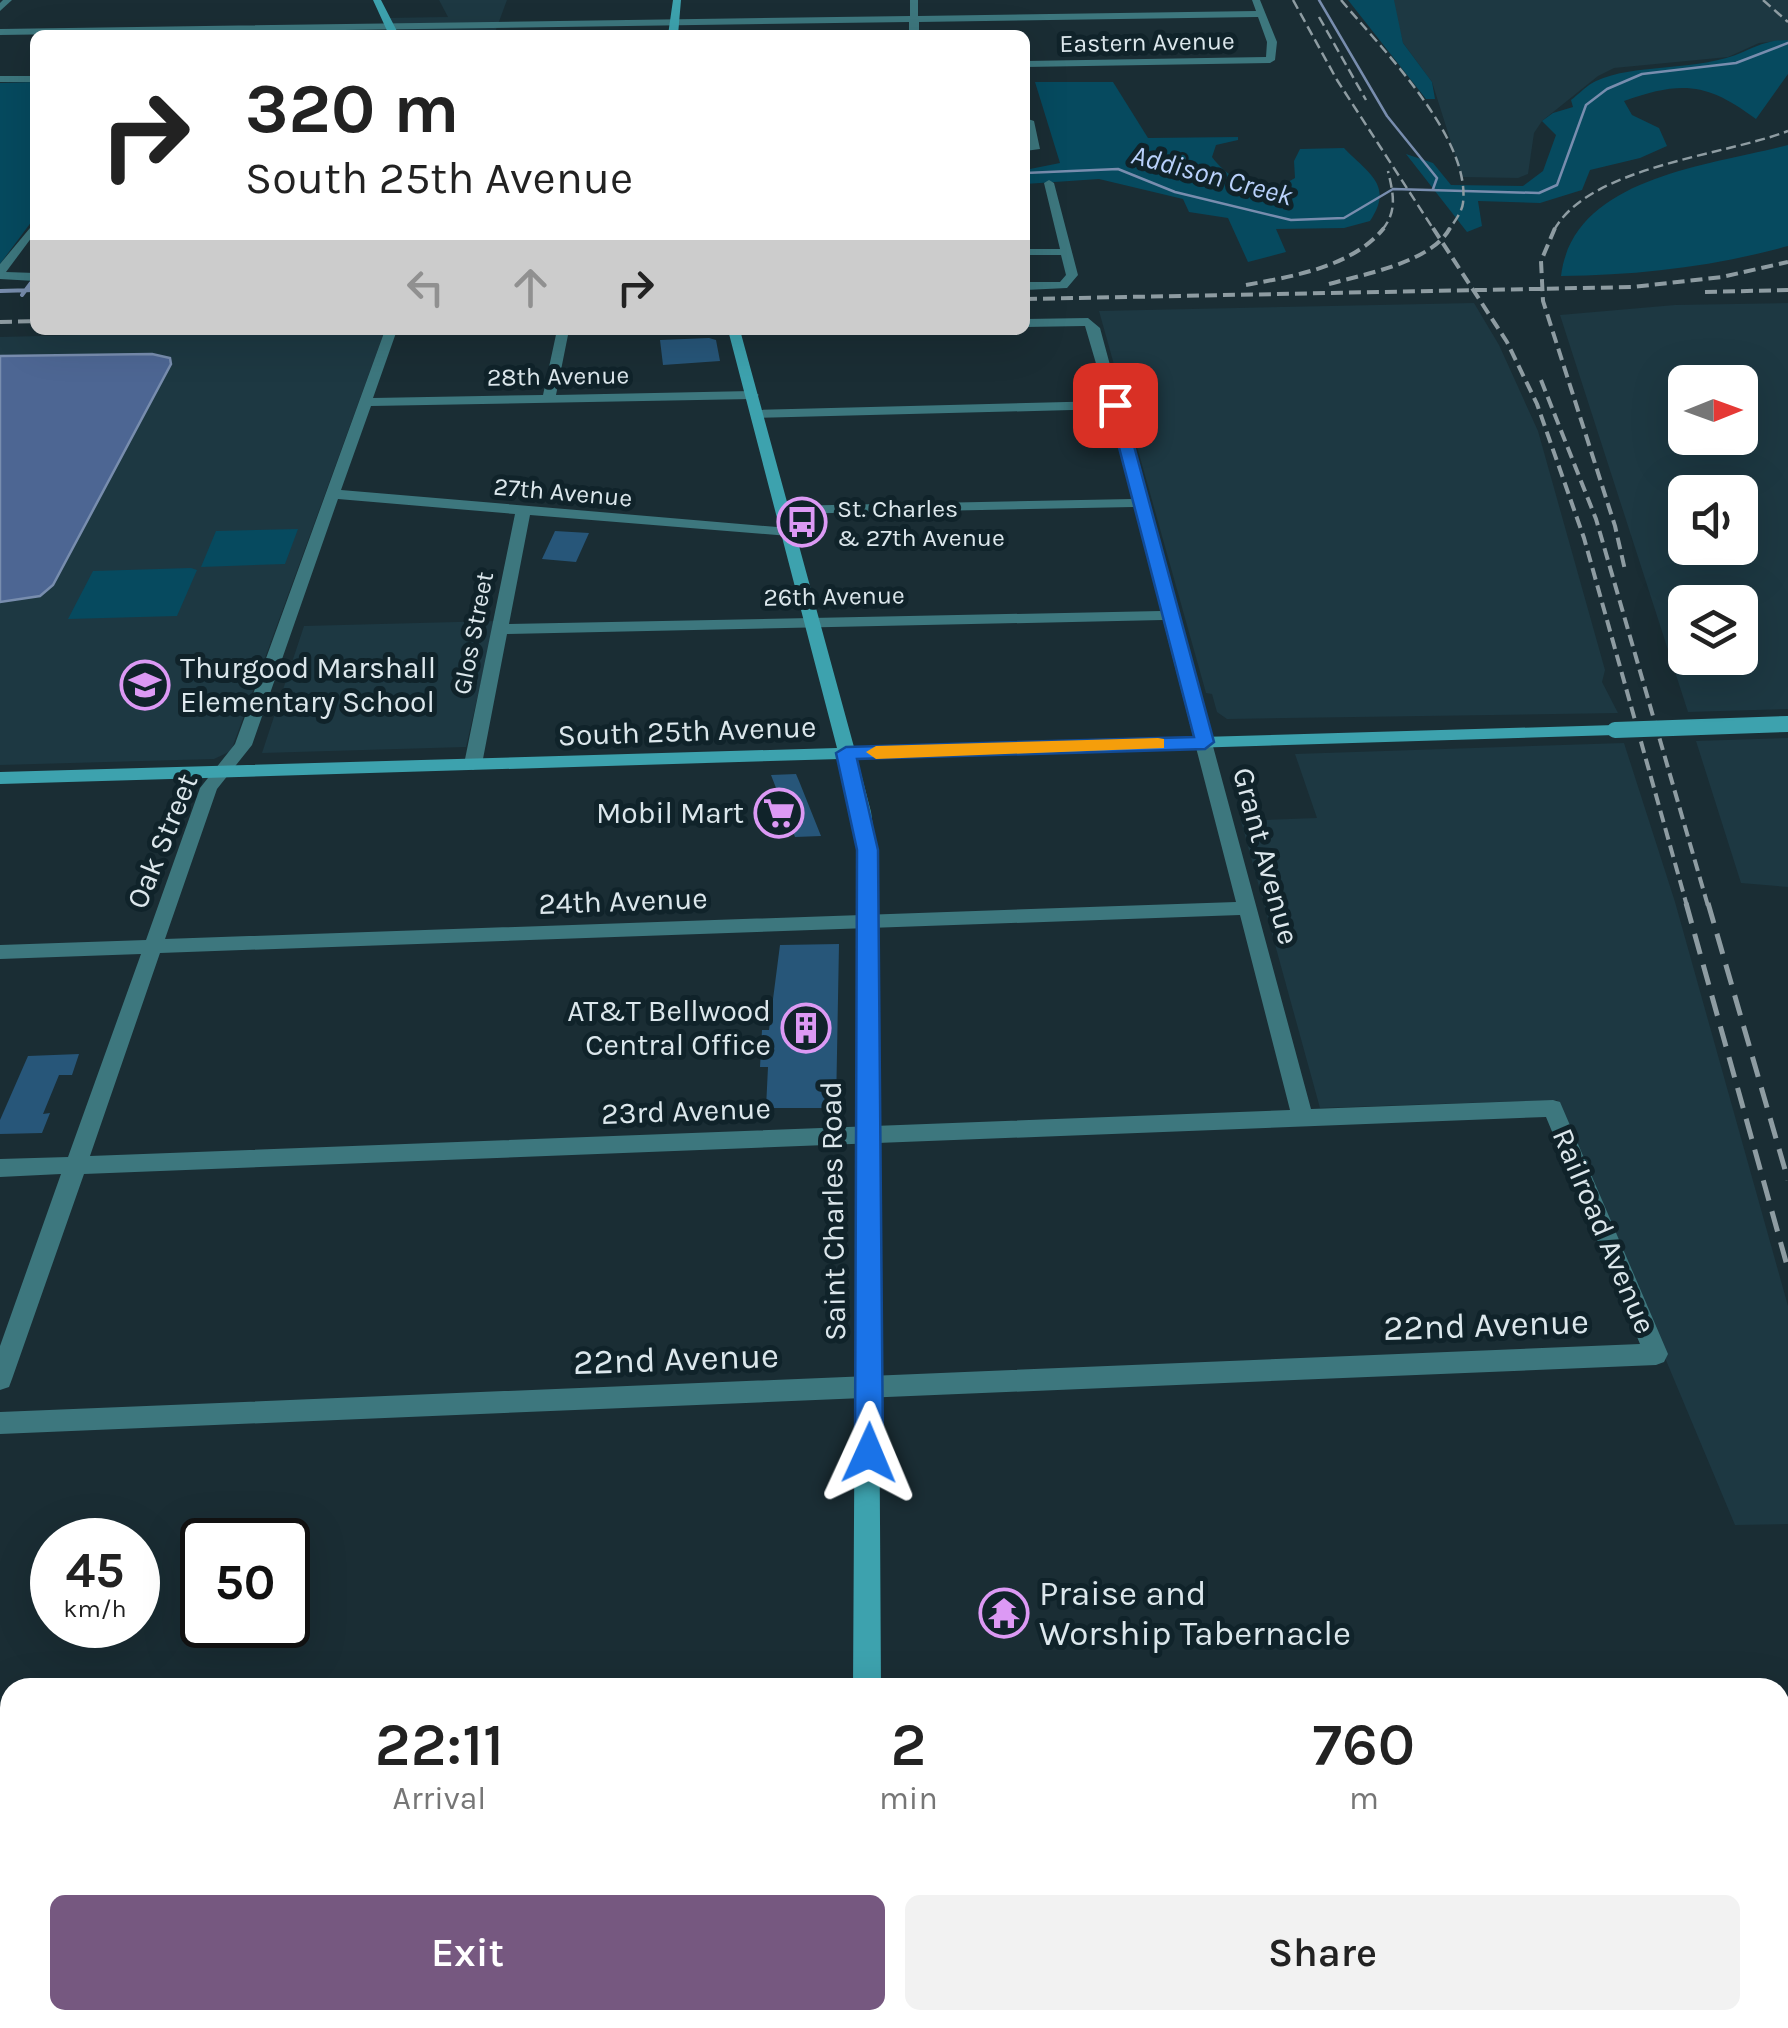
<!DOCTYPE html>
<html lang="en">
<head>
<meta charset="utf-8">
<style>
	body { margin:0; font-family:Karla,sans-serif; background:#f2f2f2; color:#222; height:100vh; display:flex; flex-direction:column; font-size:38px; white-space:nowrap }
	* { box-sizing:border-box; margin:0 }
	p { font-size:32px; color:#767676 }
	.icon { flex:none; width:55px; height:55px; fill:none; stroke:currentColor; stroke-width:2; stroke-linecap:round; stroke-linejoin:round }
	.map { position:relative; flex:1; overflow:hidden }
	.details { position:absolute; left:0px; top:1678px; width:1790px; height:352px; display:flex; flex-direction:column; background:#fff; border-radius:30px 30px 0 0; box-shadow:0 10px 40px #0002 }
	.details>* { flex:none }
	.top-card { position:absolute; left:30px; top:30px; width:1000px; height:305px; border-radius:15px; box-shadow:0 10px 40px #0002; background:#fff; color:#222; overflow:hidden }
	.needle { width:65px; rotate:89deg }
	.controls { position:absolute; left:1668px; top:365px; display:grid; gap:20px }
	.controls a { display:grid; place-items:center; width:90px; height:90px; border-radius:15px; background:#fff; box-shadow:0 10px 40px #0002; font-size:50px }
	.speed { position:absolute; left:30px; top:1518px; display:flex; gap:20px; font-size:50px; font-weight:700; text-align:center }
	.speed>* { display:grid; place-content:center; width:130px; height:130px; border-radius:50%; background:#fff; box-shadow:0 10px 40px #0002; line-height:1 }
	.speed small { font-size:25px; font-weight:400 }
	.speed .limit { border:5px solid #111; border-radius:15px; background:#fff; color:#111 }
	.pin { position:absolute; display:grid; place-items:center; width:85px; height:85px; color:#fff; margin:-42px; border-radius:20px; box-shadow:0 5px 15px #0006 }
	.me { position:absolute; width:110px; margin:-55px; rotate:1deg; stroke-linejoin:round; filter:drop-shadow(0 0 8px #0008) }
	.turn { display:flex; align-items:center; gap:35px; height:210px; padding:0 50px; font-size:45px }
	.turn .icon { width:130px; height:130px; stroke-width:2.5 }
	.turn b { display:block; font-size:70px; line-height:85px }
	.lanes { display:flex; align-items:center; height:95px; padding:0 50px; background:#0003; justify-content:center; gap:50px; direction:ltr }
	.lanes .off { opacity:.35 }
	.eta { display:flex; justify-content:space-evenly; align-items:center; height:170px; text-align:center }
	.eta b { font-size:60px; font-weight:600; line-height:70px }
	.cta { display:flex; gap:20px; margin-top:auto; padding:20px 50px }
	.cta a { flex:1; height:115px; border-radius:15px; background:#765880; color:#fff; font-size:40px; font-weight:600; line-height:115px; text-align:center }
	.cta a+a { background:#f2f2f2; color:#222 }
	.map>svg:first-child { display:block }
</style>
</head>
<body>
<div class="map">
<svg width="1788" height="2028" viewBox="0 0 1788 2028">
	<rect width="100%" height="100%" fill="#1a2d34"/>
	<path fill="#1d3842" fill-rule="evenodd" d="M439 0H507L494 35H395L387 18 448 17Z
		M1392 0H1788V40L1759 43 1728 57 1614 68 1598 76 1542 121 1534 133 1528 174 1518 178 1462 177 1432 82 1403 43Z
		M1474 303 1499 345 1538 431 1605 670 1602 682 1618 713 1227 719 1217 712 1212 694 1206 693 1099 311Z
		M1788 303V709L1688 712 1560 315 1675 305ZM1740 382V438H1685V382ZM1740 492V548H1685V492ZM1740 602V658H1685V602Z
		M290 330H385L231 751 214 759 0 765V337Z
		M495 621 466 747 262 753 304 626Z
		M1788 738V887L1741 883 1696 741Z
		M1624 743 1675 902 1788 1306V1524L1735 1525 1557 1100 1320 1108 1241 821 1317 818 1295 754Z"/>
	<path fill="#064a5f" d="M1348 0H1394L1403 43 1432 82 1435 99H1426Z
		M1788 40V74L1756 119C1708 83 1682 80 1624 101L1632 115 1659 128 1667 146 1640 158 1590 170 1582 190 1540 203 1478 201 1482 226 1467 232 1406 154 1433 163 1451 185 1523 186 1543 171 1556 135 1542 121 1553 113 1573 107 1571 100C1579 94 1587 85 1596 81 1634 63 1698 72 1743 52 1759 45 1770 40 1788 40Z
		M35 82V217L0 264V83Z
		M1035 82H1113L1148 138 1238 137V140L1216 145 1212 157C1231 183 1266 197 1295 178L1294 161 1300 149 1344 148C1369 174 1394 185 1370 221L1344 228 1276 229 1286 252 1248 262 1228 218 1189 212 1183 199 1099 179 1025 184V170L1060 163Z
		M1788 145V246C1712 267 1640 275 1561 276 1573 177 1708 166 1788 145Z
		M298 529 285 564 201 567 216 531Z
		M191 568 197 570 177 616 68 619 93 571Z"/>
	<path fill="#4d6693" stroke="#788dae" stroke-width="2.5" d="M152 354 170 358 171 364 53 585 40 596 0 602V356Z"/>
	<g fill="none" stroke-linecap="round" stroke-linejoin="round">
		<path stroke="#788dae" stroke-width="2.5" d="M1319 0 1387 116 1437 178 1433 189
			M1025 173 1118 169 1175 192 1291 220 1344 218 1393 189 1539 193 1557 185 1586 105 1607 89 1642 74 1736 63 1788 43"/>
		<path stroke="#788dae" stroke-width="4" d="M0 291 35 290
			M22 295 31 283"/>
	</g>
	<path fill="#275679" d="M709 338 716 340 720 361 663 365 660 340Z
		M555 531 589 533 576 562 542 559Z
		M796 774 799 781 821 836 795 837 771 775Z
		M839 944 836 1108H766L768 1067H760L762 1030H769L780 945Z
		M79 1054 72 1075H59L43 1114 50 1113 42 1133 0 1134V1120L28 1056Z"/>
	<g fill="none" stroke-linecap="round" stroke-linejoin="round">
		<path fill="#3d777e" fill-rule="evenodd" d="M910 0H918V16L1256 11 1252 0H1260L1277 42 1275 60 1270 63 1025 67V61L1266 57 1267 42 1258 17 919 22V35H909V22L0 35V29L910 16Z
			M0 76H35V82H0Z
			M1025 118 1034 121 1040 149 1025 151V145L1030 144Z
			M1049 180 1054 183 1078 275 1067 288 1025 290V282H1060L1066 275 1061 255H1025V249H1060L1044 183Z
			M35 222V233L6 272 35 273V281L0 279V264Z
			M1025 319 1088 318 1100 328 1311 1109 1553 1100 1560 1102 1668 1354 1664 1362 1656 1365 0 1434V1412L1640 1344 1546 1117 84 1174 12 1379 9 1387 0 1390V1346L61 1174 0 1177V1159L68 1157 141 954 0 959V945L146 940 200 788 235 744 385 330H397L373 398 543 395 557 330H569L556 395 752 391 759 395 752 399 371 406 341 490 789 528 796 532 789 536 530 515 509 624 1161 611 1134 507 783 514 776 510 783 506 1132 499 1109 409 757 418 750 414 757 410 1107 401 1085 326 1025 327ZM338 499 515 514 464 764 473 770 482 764 507 634 1163 620 1236 902 165 939 217 789 252 745ZM1240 915 1290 1110 90 1156 160 953Z
			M10 1778V1806L0 1807V1779Z
			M1780 1796 1788 1799V1835L1780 1832Z"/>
		<path fill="#3d777e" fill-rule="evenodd" d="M3 0H12L0 11V3Z"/>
		<path fill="#3da2ae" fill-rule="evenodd" d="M373 0H381L399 35H389Z
			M673 0H681L678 35H668Z
			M728 330H740L854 747 1615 725 1623 730 1615 735 857 758 871 812 876 850 881 1688H853L858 850 853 812 840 759 0 784V772L837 748Z
			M850 2020H882V2028H850Z"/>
		<path stroke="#8e9ca2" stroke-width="2.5" stroke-dasharray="10 5" stroke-linecap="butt" d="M1293 0 1337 80 1434 230
			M1341 0C1380 47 1471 137 1463 203 1462 212 1454 222 1449 230
			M1763 0 1788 22
			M1319 17 1366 100
			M1382 230C1398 211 1393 193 1388 171
			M1554 230C1590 166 1723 156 1788 131"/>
		<path stroke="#8e9ca2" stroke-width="4" stroke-dasharray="12 6" stroke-linecap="butt" d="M1433 228 1507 342 1537 404 1584 538 1687 906
			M1555 228 1541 261 1543 301 1615 526 1625 570
			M1329 284C1365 274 1432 262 1450 228
			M1246 285C1294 276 1352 267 1384 228
			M1705 292 1788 290
			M1025 299 1633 287 1722 277 1788 262
			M0 322 35 321
			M1541 380 1596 519 1708 906"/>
		<path stroke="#8e9ca2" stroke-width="5" stroke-dasharray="21 11" stroke-linecap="butt" d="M1686 903 1788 1269
			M1708 903 1788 1180"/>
		<path stroke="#3da2ae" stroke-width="16" d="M1615 730 1788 724"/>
	</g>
	<path fill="#1a73e8" stroke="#114b97" stroke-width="2.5" d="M1115 400 1123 405 1214 742 1205 749 857 759 878 850 883 1453 879 1462 869 1466 859 1462 855 1453 857 850 836 753 846 747 1194 737 1108 405Z"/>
	<path fill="#f59e0b" d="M1158 738 1164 739V748L876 759 866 752 876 746Z"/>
	<defs>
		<g id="bus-ring" transform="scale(2.5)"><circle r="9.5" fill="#10232a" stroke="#dc99f4" stroke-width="1.5"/><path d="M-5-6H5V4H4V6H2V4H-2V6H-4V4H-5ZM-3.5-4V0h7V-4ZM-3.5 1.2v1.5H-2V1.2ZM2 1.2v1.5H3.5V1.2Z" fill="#dc99f4"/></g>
		<g id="school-ring" transform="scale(2.5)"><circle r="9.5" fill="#10232a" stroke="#dc99f4" stroke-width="1.5"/><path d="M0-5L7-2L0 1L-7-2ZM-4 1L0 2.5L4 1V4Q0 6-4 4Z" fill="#dc99f4"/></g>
		<g id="supermarket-ring" transform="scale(2.5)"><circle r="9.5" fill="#10232a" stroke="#dc99f4" stroke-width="1.5"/><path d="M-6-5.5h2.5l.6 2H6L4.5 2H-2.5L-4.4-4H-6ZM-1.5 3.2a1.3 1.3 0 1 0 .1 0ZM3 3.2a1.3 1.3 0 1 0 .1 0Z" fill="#dc99f4"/></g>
		<g id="building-ring" transform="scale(2.5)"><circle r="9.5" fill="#10232a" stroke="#dc99f4" stroke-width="1.5"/><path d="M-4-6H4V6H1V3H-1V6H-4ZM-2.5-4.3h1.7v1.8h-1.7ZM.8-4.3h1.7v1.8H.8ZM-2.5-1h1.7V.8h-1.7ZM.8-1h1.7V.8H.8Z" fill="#dc99f4"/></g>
		<g id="temple-ring" transform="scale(2.5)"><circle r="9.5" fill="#10232a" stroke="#dc99f4" stroke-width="1.5"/><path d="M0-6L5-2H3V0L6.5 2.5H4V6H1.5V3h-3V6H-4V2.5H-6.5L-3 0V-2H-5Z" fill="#dc99f4"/></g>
	</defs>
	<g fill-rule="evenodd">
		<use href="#bus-ring" x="802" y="522"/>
		<use href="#school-ring" x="145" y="685"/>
		<use href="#supermarket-ring" x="779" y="813"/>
		<use href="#building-ring" x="806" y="1028"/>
		<use href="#temple-ring" x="1004" y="1613"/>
	</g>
	<g text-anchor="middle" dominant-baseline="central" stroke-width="10" stroke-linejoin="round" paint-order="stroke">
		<g font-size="25" fill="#dce7ec" stroke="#10232a">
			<text transform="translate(1147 42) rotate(-1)">Eastern Avenue</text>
			<text transform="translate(558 376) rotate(-1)">28th Avenue</text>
			<text transform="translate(563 492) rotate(5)">27th Avenue</text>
			<text transform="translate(834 596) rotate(-1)">26th Avenue</text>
			<text transform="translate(473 633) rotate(-79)">Glos Street</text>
		</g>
		<g font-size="25" fill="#dce7ec" stroke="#10232a" text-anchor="start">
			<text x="837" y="508">St. Charles<tspan x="837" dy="29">&amp; 27th Avenue</tspan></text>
		</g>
		<g font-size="28" font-style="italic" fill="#b9d1fb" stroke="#10232a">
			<text transform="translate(1212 175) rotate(15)">Addison Creek</text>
		</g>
		<g font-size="30" fill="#dce7ec" stroke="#10232a" text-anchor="end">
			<text x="180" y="668" text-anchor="start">Thurgood Marshall<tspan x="180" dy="34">Elementary School</tspan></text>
			<text x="744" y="813">Mobil Mart</text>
			<text x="771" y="1011">AT&amp;T Bellwood<tspan x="771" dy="34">Central Office</tspan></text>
		</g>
		<g font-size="30" fill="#dce7ec" stroke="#10232a">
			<text transform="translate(687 731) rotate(-2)">South 25th Avenue</text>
			<text transform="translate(162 841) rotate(-68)">Oak Street</text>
			<text transform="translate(1266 856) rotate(75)">Grant Avenue</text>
			<text transform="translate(623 901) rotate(-2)">24th Avenue</text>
			<text transform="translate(686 1111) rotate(-2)">23rd Avenue</text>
			<text transform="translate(833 1211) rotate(-91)">Saint Charles Road</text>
			<text transform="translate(1604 1231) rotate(67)">Railroad Avenue</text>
		</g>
		<g font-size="35" fill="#dce7ec" stroke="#10232a">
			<text transform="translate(1486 1325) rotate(-2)">22nd Avenue</text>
			<text transform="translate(676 1359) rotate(-2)">22nd Avenue</text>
		</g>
		<g font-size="35" fill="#dce7ec" stroke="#10232a" text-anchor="start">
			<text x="1039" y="1593">Praise and<tspan x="1039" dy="40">Worship Tabernacle</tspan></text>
		</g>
	</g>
</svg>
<div class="controls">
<a><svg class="needle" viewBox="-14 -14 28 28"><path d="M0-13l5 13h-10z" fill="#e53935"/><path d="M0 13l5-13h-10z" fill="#767676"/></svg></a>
<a><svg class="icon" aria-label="sound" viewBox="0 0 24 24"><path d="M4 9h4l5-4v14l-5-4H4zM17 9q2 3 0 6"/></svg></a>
<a><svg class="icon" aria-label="layers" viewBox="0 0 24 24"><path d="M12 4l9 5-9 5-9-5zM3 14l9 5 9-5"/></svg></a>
</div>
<div class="speed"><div>45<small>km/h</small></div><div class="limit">50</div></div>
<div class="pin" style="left:1115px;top:405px;background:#d93025"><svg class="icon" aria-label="arrive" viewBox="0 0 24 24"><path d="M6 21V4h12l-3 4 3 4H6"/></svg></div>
<svg class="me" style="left:869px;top:1453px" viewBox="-20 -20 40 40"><path d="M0-17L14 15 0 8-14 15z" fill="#1a73e8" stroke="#fff" stroke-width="4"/></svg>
<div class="top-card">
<div class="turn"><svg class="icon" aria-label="right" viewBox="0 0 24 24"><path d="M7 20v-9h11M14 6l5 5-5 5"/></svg><div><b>320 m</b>South 25th Avenue</div></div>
<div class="lanes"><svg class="icon off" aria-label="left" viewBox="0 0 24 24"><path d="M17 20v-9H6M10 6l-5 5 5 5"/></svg><svg class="icon off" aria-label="ahead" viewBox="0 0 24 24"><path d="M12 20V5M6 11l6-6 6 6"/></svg><svg class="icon" aria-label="right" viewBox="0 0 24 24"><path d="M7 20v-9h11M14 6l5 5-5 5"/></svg></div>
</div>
<section class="details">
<div class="eta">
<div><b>22:11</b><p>Arrival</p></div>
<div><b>2</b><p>min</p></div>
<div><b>760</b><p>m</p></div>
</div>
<div class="cta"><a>Exit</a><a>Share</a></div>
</section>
</div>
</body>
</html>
